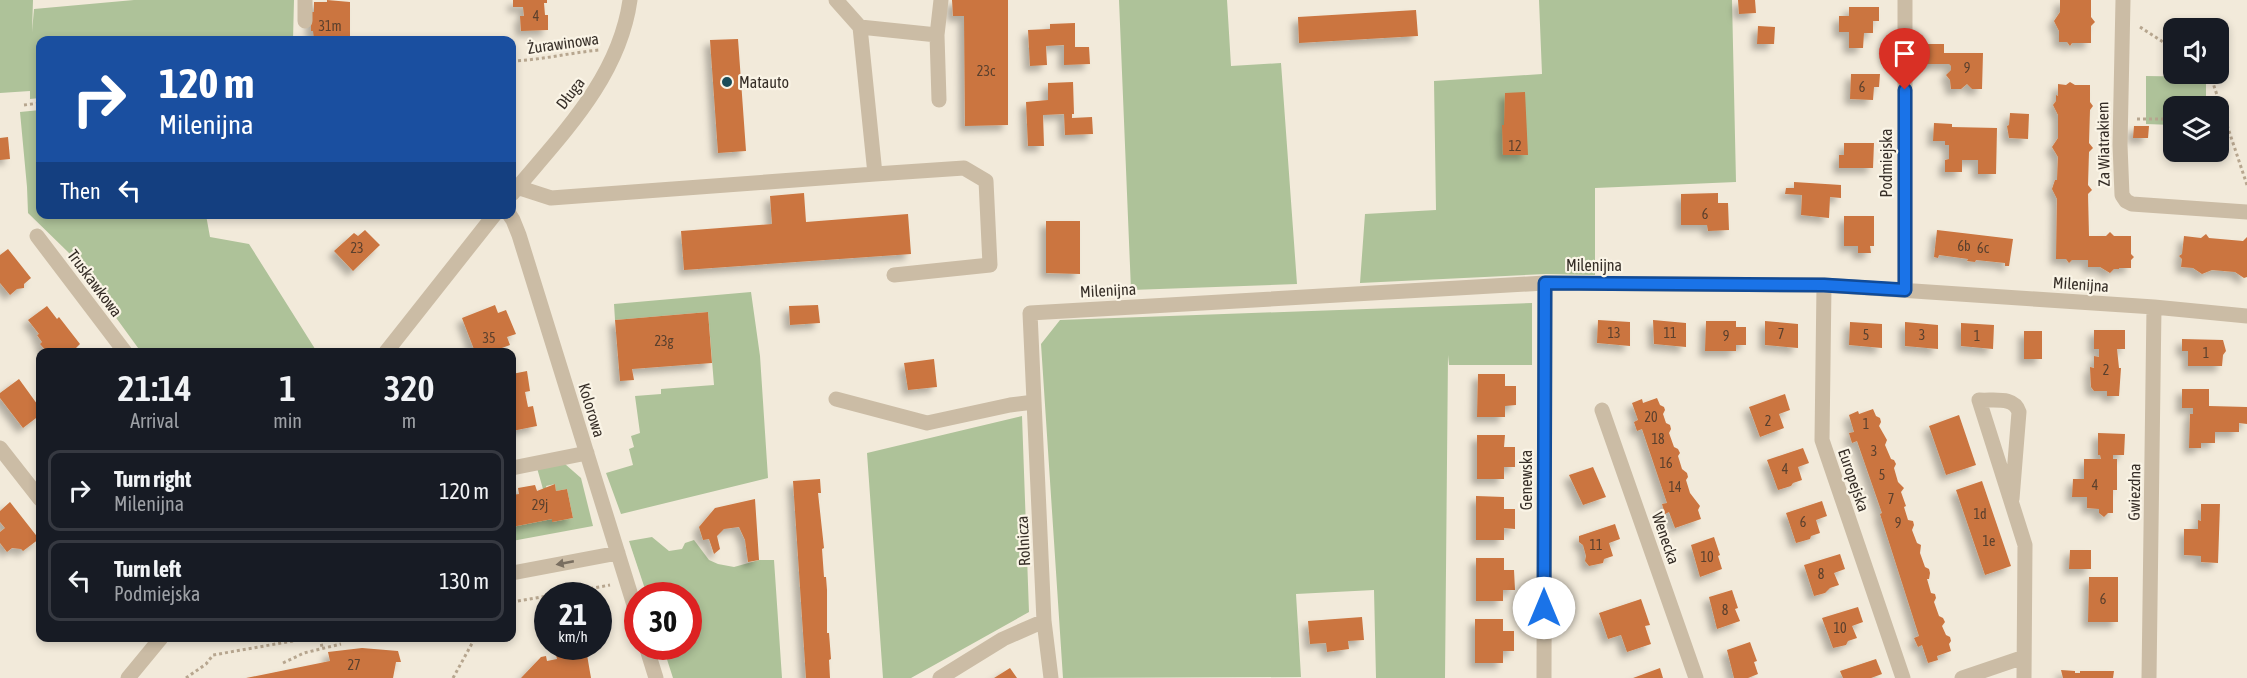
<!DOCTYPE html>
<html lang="en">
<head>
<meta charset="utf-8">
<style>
	body { margin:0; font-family:"Asap Condensed",sans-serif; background:#20242c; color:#f1f3f6; height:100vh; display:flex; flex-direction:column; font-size:22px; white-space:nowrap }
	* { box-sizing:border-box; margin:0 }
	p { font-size:20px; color:#9ea1a6 }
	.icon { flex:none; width:33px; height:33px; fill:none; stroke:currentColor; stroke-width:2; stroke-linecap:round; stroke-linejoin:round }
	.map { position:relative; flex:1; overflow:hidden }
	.details { position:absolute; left:36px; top:348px; width:480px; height:294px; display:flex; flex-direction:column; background:#171b24; border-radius:12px; box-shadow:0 3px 9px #0003 }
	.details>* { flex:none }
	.banner { position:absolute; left:36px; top:36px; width:480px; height:183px; border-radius:12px; box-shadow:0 3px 9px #0003; background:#1a4fa0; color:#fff; overflow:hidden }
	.buttons { position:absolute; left:2163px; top:18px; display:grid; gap:12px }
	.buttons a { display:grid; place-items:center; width:66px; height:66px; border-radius:12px; background:#171b24; box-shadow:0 3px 9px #0003; font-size:30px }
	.speed { position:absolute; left:534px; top:582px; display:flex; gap:12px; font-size:30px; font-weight:700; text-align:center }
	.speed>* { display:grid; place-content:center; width:78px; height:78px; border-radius:50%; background:#171b24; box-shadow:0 3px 9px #0003; line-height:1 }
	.speed small { font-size:15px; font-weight:400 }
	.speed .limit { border:9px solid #d22; background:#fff; color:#111 }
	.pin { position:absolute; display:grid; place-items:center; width:51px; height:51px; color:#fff; margin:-62px -26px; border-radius:50% 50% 50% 0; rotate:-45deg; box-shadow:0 0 6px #0007 }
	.pin .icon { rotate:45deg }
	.me { position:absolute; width:66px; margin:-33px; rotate:0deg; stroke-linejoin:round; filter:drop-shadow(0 0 4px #0008) }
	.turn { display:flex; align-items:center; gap:21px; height:126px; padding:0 24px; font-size:27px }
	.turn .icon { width:78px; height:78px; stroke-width:2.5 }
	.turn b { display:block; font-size:42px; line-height:51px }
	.then { display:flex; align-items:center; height:57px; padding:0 24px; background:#0003; gap:12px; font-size:22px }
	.eta { display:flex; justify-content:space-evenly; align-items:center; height:102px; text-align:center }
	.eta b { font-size:36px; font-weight:600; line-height:42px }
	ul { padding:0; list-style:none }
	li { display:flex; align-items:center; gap:18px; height:81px; margin:0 12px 9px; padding:0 12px; border:3px solid #363941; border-radius:12px }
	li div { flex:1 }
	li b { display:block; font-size:22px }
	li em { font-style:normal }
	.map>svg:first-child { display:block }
</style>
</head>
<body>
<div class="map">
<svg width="2247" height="678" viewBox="0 0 2247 678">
	<defs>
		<filter id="shadow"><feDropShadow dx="-5.5" dy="5.5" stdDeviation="3" flood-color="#0004"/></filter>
	</defs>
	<rect width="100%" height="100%" fill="#f2eada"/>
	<path fill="#aec299" d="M0 0H33L32 32 34 9 134 0H294L293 40H40V98L30 99V91L0 93Z
		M1119 0H1227L1231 66 1281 63 1297 284 1131 290Z
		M1539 0H1732L1736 182 1595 188V275L1546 274 1360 283 1365 214 1436 210 1434 81 1542 74Z
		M2146 76 2206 77V106H2174L2173 125 2146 124Z
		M40 110V214L206 215 210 237 249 244 317 352H141L69 253 28 213 27 187 20 112Z
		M751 292 760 356 768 478 621 514 606 473 633 465 629 449 634 447 631 436 640 433 635 396 661 394V389L714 385 708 312 615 320 614 304Z
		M1532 303V365H1449L1448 355 1445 678H1376L1374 590 1296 594 1301 677 1063 678 1041 344 1060 320Z
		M1022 416 1029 612 911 678H883L867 453Z
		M565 464 581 478 593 526 512 541V527L552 519V522L573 518 567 489 556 491 555 484 546 486 547 490 543 489 537 468Z
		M652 537 669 551 682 549 685 543 694 540 709 560 718 564 734 567 759 560H774L782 678H673L663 647 688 646V596L647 595 629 541Z"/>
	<path fill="#cb753f" filter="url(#shadow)" d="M327 0 350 2V40H314L313 31H311V12H314V2H327Z
		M513 0H547V3H544L545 15H548V30L521 31 520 16H524L523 7H513Z
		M952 0H1008V125L965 126 964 16H953Z
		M1738 0H1755L1756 13 1739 14Z
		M2060 0H2091V17L2095 22 2091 26V43H2072L2070 46 2067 42H2059V31L2054 21 2060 12Z
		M1849 7H1879V21H1873V33H1864L1863 48H1849V32H1839V16H1849Z
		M1416 10 1418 36 1299 43 1298 17Z
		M1075 23V47H1089L1090 64 1064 65V45L1046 46 1047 65 1030 66 1028 30 1050 29V24Z
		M1758 26 1775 27 1774 44H1757Z
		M738 39 746 151 718 153 710 40Z
		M1926 44H1944V53H1983L1982 89H1972L1967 84 1961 89H1951L1950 80 1946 75 1951 70V66L1949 64H1926Z
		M1851 74H1880L1879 87H1874L1873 100 1850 99Z
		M1073 82 1074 114H1072V118L1092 117 1093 134 1065 135 1064 114 1043 115 1044 146H1028L1026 102 1048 100V83Z
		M2070 82 2075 85H2090V102L2093 106 2090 110 2089 143 2093 148 2089 152 2088 185 2092 190 2088 194 2089 236H2106L2110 232 2114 236H2131V254L2134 257 2131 260V268H2119V269H2114L2110 273 2100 267H2088V260H2072L2069 263 2066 259H2056L2057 199 2052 189 2055 180H2057L2058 157 2052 147 2058 138V115L2053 105 2056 101V95L2058 96V84L2066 85Z
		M1525 92 1528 155H1503L1502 125H1504L1505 93Z
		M2010 113 2029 114 2028 139 2009 138 2007 126 2009 125Z
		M1934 123 1952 124V127L1997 128 1996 174H1978V160H1962V172H1945V160L1949 159V145H1945V141H1933Z
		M2134 126H2149L2148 138H2133Z
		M8 137 10 159 0 160V138Z
		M1844 143H1874L1873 168H1839V155H1844Z
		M1794 182 1841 185V198L1830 197 1829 218 1801 215 1802 195 1785 194 1786 188H1794Z
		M804 193 806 222 908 214 911 254 684 270 681 231 772 224 770 196Z
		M1718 193V203H1728L1729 230 1708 231 1707 225H1681V194Z
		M1844 216H1874V246H1870L1871 253H1858V246H1844Z
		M1046 221H1080V274L1046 273Z
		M365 230 380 245 353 271 334 251 354 233 358 236Z
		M1937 230 2013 239 2009 266H2005V263L1976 260 1975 262 1967 261 1968 259 1939 255 1938 258 1934 257Z
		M2206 234 2209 238 2243 241 2247 237V277L2244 278 2235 272 2212 270 2202 274 2193 268 2181 267 2182 259 2179 256 2182 254 2184 236 2201 238Z
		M8 249 31 278 24 284V288L17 289 10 295 0 283V255Z
		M495 305 498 313 506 310 516 334 507 337 510 345 491 352H475L462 318Z
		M818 305 820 323 790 325 789 306Z
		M47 306 57 319 59 317 80 344 72 352H59L57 350 47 352 40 344 42 342 37 335 39 334 28 320Z
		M708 312 712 363 632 369 634 380 620 381 615 320Z
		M1598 320 1630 322V346L1597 343Z
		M1653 320 1686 323V347L1654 344Z
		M1706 321H1736V327H1746V345H1736V351H1705Z
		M1765 321 1798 324V348L1765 345Z
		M1850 322 1882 324V348L1849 345Z
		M1905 322 1938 325V349L1905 346Z
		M1961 323 1994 325 1993 349 1961 346Z
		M2094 330H2125V349H2117L2119 368H2121L2119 396H2107V391H2094L2091 387 2090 367 2094 368V356L2099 357V349H2094Z
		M2024 331H2042V359H2024Z
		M2182 339 2223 340 2226 351 2223 355 2222 366H2188V351H2182Z
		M934 359 937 387 908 390 904 363Z
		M527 371 530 391 525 392 528 407 533 406 537 426 512 431V374Z
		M1478 374H1505V386H1516V405L1505 406V417H1477Z
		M19 379 40 408V415L23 428 0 398V393Z
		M2182 389H2209V406L2247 407V424L2239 423V432H2215V443H2201V448H2189L2190 414H2193V408H2182Z
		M1785 394 1790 410 1779 414 1784 428 1760 437 1749 407Z
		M1657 398 1660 405 1664 407 1665 410 1663 414 1666 423 1670 425 1671 429 1669 433 1674 447 1678 449 1680 453 1678 456 1682 469 1687 473 1688 477 1686 480 1690 493 1700 506 1698 510 1701 519 1675 528 1669 512 1665 514 1662 504 1667 503 1642 429 1637 431 1634 422 1638 420 1632 403 1642 399 1643 403Z
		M1873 409 1876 416 1880 418 1881 422 1879 426 1887 440 1885 445 1891 459 1894 460 1896 464 1894 468 1898 482 1904 488 1901 492 1906 506 1904 507 1908 520 1913 521 1914 525 1912 530 1917 543 1921 545 1920 553 1925 567 1929 569 1930 573 1929 579H1927L1931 593 1935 594 1936 598 1934 602 1939 616 1943 618 1945 622 1942 626 1946 635 1950 637 1951 641 1949 644 1951 651 1937 656 1938 660 1928 663 1922 645 1918 647 1914 638 1919 636 1880 514 1882 513 1857 441 1852 443 1849 433 1854 432 1849 415 1858 411 1859 414Z
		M1959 415 1976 465 1946 475 1929 426Z
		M2098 433 2125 434 2124 455H2113V459H2117V490H2113V513H2108L2104 517 2099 513V509L2087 508V497H2072L2073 479H2084V459H2101L2100 455H2098Z
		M1477 435H1505L1504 447H1515V467H1504V479H1477Z
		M1803 448 1809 463 1798 467 1802 480 1793 483 1791 486 1778 490 1767 460Z
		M1593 467 1606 497 1583 505 1569 475Z
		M820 479 821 493H818L824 548 822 549 824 577H826L827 590V633H829L831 659 829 660 830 678H806L793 481Z
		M1982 481 2011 566 1985 575 1956 490Z
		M555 484 556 491 567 489 573 518 552 522V519L512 527V495L519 494 518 488 535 485 537 491Z
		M1476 496 1504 497V509H1515V529L1504 528V540H1476Z
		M755 499 759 560 748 562 745 540 739 527 724 529 717 536 720 549 714 554 709 539 703 540 699 527 715 508Z
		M1822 501 1827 516 1816 520 1820 533 1811 536 1810 539 1796 543 1786 513Z
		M10 502 39 539 23 551 21 549 12 548 7 552 0 543V532L5 528 0 522V511Z
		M2201 504H2220L2218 563 2201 562V556L2184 555V529H2198V520L2201 521Z
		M1615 524 1620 539 1609 543 1613 556 1604 559 1603 563 1589 566 1585 561 1586 556 1583 545 1579 542V536Z
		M1714 537 1720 555 1718 556 1722 569 1700 577 1691 545Z
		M2070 550H2091V569H2069Z
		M1840 554 1845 569 1834 573 1839 585 1830 588 1825 593 1814 596 1804 565Z
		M1476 558H1504V570H1514L1515 590H1503V601H1476Z
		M2089 577H2118V622H2088Z
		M1732 590 1738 608 1735 609 1740 621 1717 629 1709 597Z
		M1641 599 1650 625 1645 626 1651 644 1627 652 1621 635 1608 639 1599 613Z
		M1858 607 1863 622 1852 626 1857 638 1848 641 1846 645 1833 648 1822 618Z
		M1362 617 1364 640 1348 641 1349 649 1327 652 1326 643 1310 644 1308 621Z
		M1475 619H1503V631H1514V651H1503V663H1475Z
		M1750 642 1757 661 1754 662 1758 674 1748 678H1734L1727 650Z
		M362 648 398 651 401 662H396L393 678H246L330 661 328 652Z
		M586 649 591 678H521L541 657 546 656 547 661 557 659 556 655Z
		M1876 659 1882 674 1871 678H1843L1840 671Z
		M1010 668 1017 678H994Z
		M1660 668 1663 678H1633Z
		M2061 670 2075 671V673H2080V671H2114L2113 678H2063Z"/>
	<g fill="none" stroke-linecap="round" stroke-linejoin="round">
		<path stroke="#b7a68f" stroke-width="3" stroke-dasharray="3 3" stroke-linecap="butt" d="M2140 27 2174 49
			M512 61C541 60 569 53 599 50
			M2210 74 2247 185
			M24 105 40 103
			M2137 119H2173V98
			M549 596 610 585
			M512 602 548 596
			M320 638 322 647
			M283 663 304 653 341 644
			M186 678 206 664 213 655 310 638
			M453 678 475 638"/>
		<path stroke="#cbbca5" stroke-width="15" d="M1905 0V290
			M2123 0 2120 145 2122 195 2126 201 2132 204 2247 212
			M305 21V0
			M860 27 937 35 941 0
			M937 35 939 100
			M875 174 964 168 986 181 990 265 894 275
			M517 187 551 198 875 174 860 27 836 0
			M512 194C560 136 619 79 630 0
			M509 214 513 220 519 235 638 618
			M37 236 125 352
			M1824 285 1822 440 1903 678
			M386 352 495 214
			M836 399 927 423 1010 405 1034 402
			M1602 410 1696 678
			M0 448 40 499
			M512 468 587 453
			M2012 499 2019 412C2014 396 1994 401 1979 400L2025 545 2024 678
			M512 573 618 553
			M646 646 656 678
			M128 678 161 638
			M940 678 1003 639 1044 621
			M1051 678 1044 621 1030 313 1545 283 1824 285 2154 307 2247 316
			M1544 678 1545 283
			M1962 678 2024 657
			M2149 678 2154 307"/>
	</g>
	<defs><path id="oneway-solid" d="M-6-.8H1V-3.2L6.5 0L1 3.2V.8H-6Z" transform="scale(1.5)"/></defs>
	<use fill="#796e60" href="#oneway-solid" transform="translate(565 563) rotate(169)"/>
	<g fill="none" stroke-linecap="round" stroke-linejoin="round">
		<g stroke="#114b97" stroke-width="15">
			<path id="route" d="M1544 608 1545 283 1824 285 1905 290V90"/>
		</g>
		<use href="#route" stroke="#1a73e8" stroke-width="10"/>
	</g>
	<circle fill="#1b4c59" stroke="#faf4e6" stroke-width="2" cx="727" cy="82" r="6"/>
	<g text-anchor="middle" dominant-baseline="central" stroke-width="4.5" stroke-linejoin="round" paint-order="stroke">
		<g font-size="14" fill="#5b402d">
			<text x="536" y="16">4</text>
			<text x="330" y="26">31m</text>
			<text x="1967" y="68">9</text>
			<text x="986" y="71">23c</text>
			<text x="1862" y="87">6</text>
			<text x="1515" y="146">12</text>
			<text x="1705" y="214">6</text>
			<text x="1964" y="246">6b</text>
			<text x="357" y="248">23</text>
			<text x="1983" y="248">6c</text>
			<text x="1614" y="333">13</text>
			<text x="1670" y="333">11</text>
			<text x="1781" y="334">7</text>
			<text x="1866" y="335">5</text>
			<text x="1922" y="335">3</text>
			<text x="1726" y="336">9</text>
			<text x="1977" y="336">1</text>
			<text x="489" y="338">35</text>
			<text x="664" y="341">23g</text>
			<text x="2206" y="353">1</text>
			<text x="2106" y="370">2</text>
			<text x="1651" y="417">20</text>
			<text x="1768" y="421">2</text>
			<text x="1866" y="424">1</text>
			<text x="1658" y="439">18</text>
			<text x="1874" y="451">3</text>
			<text x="1666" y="463">16</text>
			<text x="1785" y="469">4</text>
			<text x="1882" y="475">5</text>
			<text x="2095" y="485">4</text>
			<text x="1675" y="487">14</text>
			<text x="1891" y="499">7</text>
			<text x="540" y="505">29j</text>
			<text x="1980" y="514">1d</text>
			<text x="1803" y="522">6</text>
			<text x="1898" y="523">9</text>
			<text x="1989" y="541">1e</text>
			<text x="1596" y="545">11</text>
			<text x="1707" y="557">10</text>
			<text x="1821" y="574">8</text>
			<text x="2103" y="599">6</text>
			<text x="1725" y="610">8</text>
			<text x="1840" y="628">10</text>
			<text x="354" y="665">27</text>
		</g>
		<g font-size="16" fill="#362e27" stroke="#faf4e6">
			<text transform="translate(563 43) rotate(-8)">Żurawinowa</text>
			<text transform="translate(570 93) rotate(-52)">Długa</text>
			<text transform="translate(2103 144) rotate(-91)">Za Wiatrakiem</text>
			<text transform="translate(1886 163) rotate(-90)">Podmiejska</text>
			<text x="1594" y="265">Milenijna</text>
			<text transform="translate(95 283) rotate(53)">Truskawkowa</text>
			<text transform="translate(2081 284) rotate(4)">Milenijna</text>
			<text transform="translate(1108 290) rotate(-3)">Milenijna</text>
			<text transform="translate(592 410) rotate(73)">Kolorowa</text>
			<text transform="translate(1526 480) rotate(-90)">Genewska</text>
			<text transform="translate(1854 480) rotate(71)">Europejska</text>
			<text transform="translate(2134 492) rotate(-89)">Gwiezdna</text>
			<text transform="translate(1666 538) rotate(71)">Wenecka</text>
			<text transform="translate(1023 541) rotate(-93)">Rolnicza</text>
		</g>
		<g font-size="16" fill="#362e27" stroke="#faf4e6" text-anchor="start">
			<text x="739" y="82">Matauto</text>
		</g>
	</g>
</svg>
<div class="buttons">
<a><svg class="icon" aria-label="sound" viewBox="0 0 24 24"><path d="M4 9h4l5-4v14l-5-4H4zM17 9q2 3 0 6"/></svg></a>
<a><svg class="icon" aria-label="layers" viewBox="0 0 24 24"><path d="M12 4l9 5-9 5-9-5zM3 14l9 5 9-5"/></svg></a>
</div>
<div class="speed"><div>21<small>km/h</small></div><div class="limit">30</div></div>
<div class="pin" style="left:1905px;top:90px;background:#d93025"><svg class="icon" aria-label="arrive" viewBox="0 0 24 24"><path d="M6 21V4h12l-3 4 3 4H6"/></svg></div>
<svg class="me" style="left:1544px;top:608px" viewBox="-20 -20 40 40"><circle r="19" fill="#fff"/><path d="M0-13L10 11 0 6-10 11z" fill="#1a73e8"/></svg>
<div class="banner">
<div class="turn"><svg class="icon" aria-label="right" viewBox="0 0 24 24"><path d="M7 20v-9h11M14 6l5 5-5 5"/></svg><div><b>120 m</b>Milenijna</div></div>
<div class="then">Then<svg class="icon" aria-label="left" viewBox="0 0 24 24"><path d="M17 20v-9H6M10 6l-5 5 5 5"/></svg></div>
</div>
<section class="details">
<div class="eta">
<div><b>21:14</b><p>Arrival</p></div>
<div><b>1</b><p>min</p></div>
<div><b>320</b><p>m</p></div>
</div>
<ul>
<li><svg class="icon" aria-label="right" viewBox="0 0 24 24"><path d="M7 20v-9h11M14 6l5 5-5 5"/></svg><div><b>Turn right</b><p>Milenijna</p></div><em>120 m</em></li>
<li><svg class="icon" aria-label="left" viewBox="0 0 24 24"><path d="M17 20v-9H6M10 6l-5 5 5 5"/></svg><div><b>Turn left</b><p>Podmiejska</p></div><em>130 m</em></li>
</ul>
</section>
</div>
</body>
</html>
